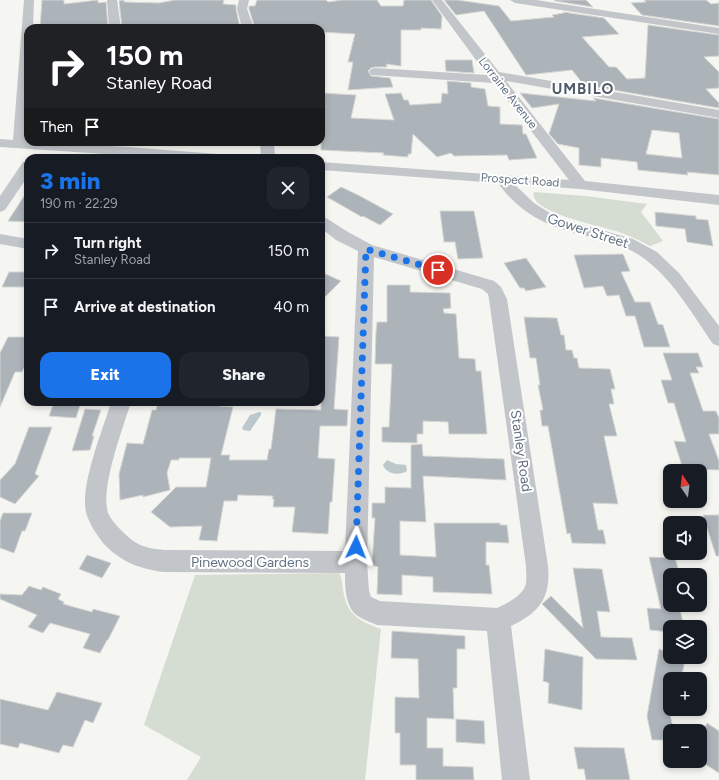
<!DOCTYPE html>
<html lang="en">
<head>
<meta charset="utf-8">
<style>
	body { margin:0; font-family:Figtree,sans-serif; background:#20242c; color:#f1f3f6; height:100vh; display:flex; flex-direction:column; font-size:15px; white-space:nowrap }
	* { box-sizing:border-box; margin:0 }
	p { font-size:13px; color:#9ea1a6 }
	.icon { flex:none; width:22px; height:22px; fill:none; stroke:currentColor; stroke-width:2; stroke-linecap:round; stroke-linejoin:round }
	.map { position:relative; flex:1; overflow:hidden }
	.side { position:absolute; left:24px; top:154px; width:301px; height:252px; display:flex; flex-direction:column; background:#171b24; border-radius:12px; box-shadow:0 2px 6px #0003 }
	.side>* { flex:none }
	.hud { position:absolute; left:24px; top:24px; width:301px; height:122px; border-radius:12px; box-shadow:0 2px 6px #0003; background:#202124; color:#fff; overflow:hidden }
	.needle { width:26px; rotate:346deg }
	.buttons { position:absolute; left:663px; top:464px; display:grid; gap:8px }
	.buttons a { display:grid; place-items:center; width:44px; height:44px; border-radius:8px; background:#171b24; box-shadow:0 2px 6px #0003; font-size:20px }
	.pin { position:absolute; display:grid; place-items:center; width:34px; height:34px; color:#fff; margin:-17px; border:2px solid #fff; border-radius:50%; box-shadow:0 1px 4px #0007 }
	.me { position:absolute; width:44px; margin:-22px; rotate:2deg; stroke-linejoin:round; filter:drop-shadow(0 0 3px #0008) }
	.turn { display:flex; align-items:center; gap:14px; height:84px; padding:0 16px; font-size:18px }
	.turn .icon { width:52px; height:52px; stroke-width:2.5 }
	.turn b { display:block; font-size:28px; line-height:34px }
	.then { display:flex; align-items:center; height:38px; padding:0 16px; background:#0003; gap:8px; font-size:15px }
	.round { display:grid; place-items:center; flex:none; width:42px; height:42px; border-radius:12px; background:#20242c }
	.head { display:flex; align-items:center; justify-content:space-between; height:68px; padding:0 16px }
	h1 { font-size:24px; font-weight:800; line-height:30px; color:#1a73e8 }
	.action { display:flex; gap:8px; margin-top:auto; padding:8px 16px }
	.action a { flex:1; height:46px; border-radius:12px; background:#1a73e8; color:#fff; font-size:16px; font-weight:800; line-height:46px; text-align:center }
	.action a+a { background:#20242c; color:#f1f3f6 }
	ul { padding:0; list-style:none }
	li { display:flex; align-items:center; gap:12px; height:56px; padding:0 16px; border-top:1px solid #363941 }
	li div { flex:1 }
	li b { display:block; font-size:15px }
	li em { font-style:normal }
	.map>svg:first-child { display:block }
</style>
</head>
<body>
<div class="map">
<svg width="719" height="780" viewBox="0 0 719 780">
	<rect width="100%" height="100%" fill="#f5f5f1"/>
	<path fill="#d5dcd1" d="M534 192 585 196 647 204 641 212 663 241 650 246C639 240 628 235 616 231 602 226 527 212 534 192Z
		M339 573C343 580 342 587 344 595 348 616 362 622 381 629L365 780H187L201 757 144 725 195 575Z"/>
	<path fill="#bdc8cd" d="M259 412H261V415L250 431 243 430 242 428 250 415Z
		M387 460 396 464 406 465 407 471C399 476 386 474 383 465Z"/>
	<path fill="#acb3b9" stroke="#d6d6d3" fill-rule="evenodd" d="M42 0H64V4L98 0V3L106 2 108 28H90V25L68 28H40Z
		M124 0V2L159 3 175 0H224L223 4 236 5V9L240 28H211L212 26 177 25H164L163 28H122L119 1Z
		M257 0H326L328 2 342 0H377L381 6H403L404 0H431L442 16 441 29 421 28V30H401V66L386 64 387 67H375L371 68 368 71 371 76 390 78 393 87 348 90 353 62H348L355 34 321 32V28H255L249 9V6H255Z
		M444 0H457L499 6 511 21 554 17 552 15 564 13 563 12 604 18 619 34 582 37 609 67H616L627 79 645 78 648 25 719 35V56L704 57 719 72V88L706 89 719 103V108L584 85 572 70 526 75 484 11 456 15Z
		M554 0H586L593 7 555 1Z
		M644 0H706L711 4 719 3V26L642 15 631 3 646 2Z
		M445 60H472L474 73 446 71Z
		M447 81 471 83V87L485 89 488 106 500 107V124L522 125 523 134H526L537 158 509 160 507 155 454 156 451 153 437 157 413 134 411 154H408V157L383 155 384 153 321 150V93L356 95 351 118 394 120 385 94 401 93 404 100H408L410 105 441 103 442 93 448 94Z
		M520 93 596 101 593 98 719 119V175L687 172 688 175 638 170 637 162 601 158V167L579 165V148L558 144 549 134 559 104 532 108ZM652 130 679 133 682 158 646 154Z
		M341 187 358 195 393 214 380 225 363 216 362 217 327 197Z
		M28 190V222L8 221Z
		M440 211H474L483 258 458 259 455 242H444Z
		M655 212 696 216V219L708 220 713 246 687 242 685 229 656 226Z
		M623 254 630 271 621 272 635 302H650L658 324 663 325 670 347H644L635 316H626L619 295 607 296 603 286 584 288 574 255Z
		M526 258 546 287 526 291 524 288H520L504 263Z
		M9 272H28V287H2Z
		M321 272 341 281 321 301Z
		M387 285H410V292L450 293 451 308 443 309 444 313 456 314 459 358 475 359 476 371H481L487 434H449L448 422 423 421V434H417V443L382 442V427H389L392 364H375L376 332 377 322H387Z
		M524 317 557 318 561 335H564L566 350H572L574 358H577L579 368 610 369 615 389H611L614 404H609L617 436H604L618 504 593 503 598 530H603L606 544 572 543 570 533 567 534 548 426H542L540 410H543L538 385H540L536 358H530Z
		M321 336 339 337 334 409 348 410 347 426H320L318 458 335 459 332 502H330L328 534 292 532 295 507H273L274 499H272L273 496 238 495 237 501H224L217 541 199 540 202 526 170 527 151 512 176 487H206L211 458H179V460H171L167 473 170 490 143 497V495L120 500 119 474 127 443 143 444 152 410H156L158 402H220L219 406 233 407 221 455H230L229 460H267L269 449H271L276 409 321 410Z
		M8 337H28V359L22 372H15L0 407V353Z
		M663 353H698L703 367H696L699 373H690L703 411H716L719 418V434H709L719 461V470L683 469 674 441 686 442 674 403H668L661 380H672Z
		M54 402H81L76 418 49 416Z
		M85 409 101 410 92 436H94L90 450 72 451Z
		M29 427H52L35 474 39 476 15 504 0 497V480L15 464Z
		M422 444 423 456 504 459 506 480 423 476 426 522 400 521V555L436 557 434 523H500V525H507L509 543 486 542V565H489L492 594 433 592V577L402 575V595L377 594 378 567 372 565 375 518H372V503H385V487L411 488V445Z
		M3 513H32L25 531H22L14 553 0 548V521Z
		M703 515H719V556H716Z
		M87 555 111 563 102 578 79 569Z
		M649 557 675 558 680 575H670V605H679L684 627H670V632L650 630 647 608 661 609Z
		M573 568 602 569 610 612 597 611 601 637 632 638 637 660 596 659 542 604 551 596 583 628Z
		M29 586 41 590 43 587 61 594 58 599 64 602 63 604 92 612 93 609 120 616 108 640H107L100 653 83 648 90 634 50 623 43 633 28 627 37 615 0 599V594L22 595Z
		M392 631 465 636V649H457V688H453L454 719 427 718V748H443V766L473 767 474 780H416V765H400V733H395V697L419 698 418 659 391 658Z
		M545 649 583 657 582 710 548 703 549 683 543 681Z
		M659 649 670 653V657H679L685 660 681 679H670V707H668L674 731H670V740H652L647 716Z
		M57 692 102 703 93 723 85 720 73 747 63 745 59 753 20 743 18 748 0 744V699L48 710Z
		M456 719 484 721 485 744 456 742Z
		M707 723 719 731V773L700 761V739Z
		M574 747 624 748 630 780H586L584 769H578Z"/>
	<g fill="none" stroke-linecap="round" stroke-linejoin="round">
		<path fill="#c2c5c9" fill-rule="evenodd" d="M24 0H34L33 28H28V107L26 141 28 142 128 147 218 154 223 155 225 158H165L0 147V139L13 140Z
			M107 0H117L121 28H109Z
			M239 0H249L247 9 254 28H242L237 9Z
			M432 0H442L499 72 719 110V118L506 81 585 181 719 195V205L580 189 514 184 534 203 556 217 633 239 657 252 679 273 719 326V346L713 344C690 311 669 272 634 252 619 244 603 240 587 236 549 227 522 216 498 183L321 170V162L569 180 494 83 371 75 369 72 371 69 375 68 487 75Z
			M510 0H536L719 28V34L515 3Z
			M260 142H274L275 158H261Z
			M28 161V176L5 210 0 212V196L23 162Z
			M321 216 326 218 348 232 372 245 494 281 501 287 507 299 548 566C551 598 539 613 511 626L530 780H502L487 631 377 625C370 622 359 618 354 613 345 602 345 586 345 573L164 572C140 569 121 562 104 544 97 535 89 524 86 512 80 484 103 430 111 402H131C123 428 100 488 108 513 111 520 118 527 123 532 137 546 145 548 164 550L345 551 358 251 336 240 321 228ZM374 257 482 289 488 294 489 299 526 566C526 571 527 578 526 583 524 595 508 603 497 608L380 601 371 597 369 591 367 562Z
			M0 234 28 239V249L0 244Z"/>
	</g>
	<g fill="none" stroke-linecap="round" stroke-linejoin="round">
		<path stroke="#1a73e8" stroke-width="7" stroke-dasharray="0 12.6" d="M356 547 366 249 438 270"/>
	</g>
	<g text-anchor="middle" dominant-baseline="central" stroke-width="4" stroke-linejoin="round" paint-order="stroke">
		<g font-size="12" fill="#627284" stroke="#fff">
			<text transform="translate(508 93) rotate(52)">Lorraine Avenue</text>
			<text transform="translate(520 180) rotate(4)">Prospect Road</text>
		</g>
		<g font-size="14" fill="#627284" stroke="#fff">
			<text transform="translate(588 231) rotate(18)">Gower Street</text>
			<text transform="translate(521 451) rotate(82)">Stanley Road</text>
			<text x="250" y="562">Pinewood Gardens</text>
		</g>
		<g font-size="15" font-weight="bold" letter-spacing="1" fill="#505c68" stroke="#fff">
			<text x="583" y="89">UMBILO</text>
		</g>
	</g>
</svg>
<div class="buttons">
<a><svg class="needle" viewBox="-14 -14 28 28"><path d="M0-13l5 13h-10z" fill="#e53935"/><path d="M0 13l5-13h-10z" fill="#9ea1a6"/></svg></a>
<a><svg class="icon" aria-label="sound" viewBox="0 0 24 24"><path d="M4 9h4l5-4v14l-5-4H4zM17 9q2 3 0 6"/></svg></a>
<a><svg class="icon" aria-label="search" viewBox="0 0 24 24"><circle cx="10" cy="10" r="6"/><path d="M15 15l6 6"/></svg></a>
<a><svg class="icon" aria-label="layers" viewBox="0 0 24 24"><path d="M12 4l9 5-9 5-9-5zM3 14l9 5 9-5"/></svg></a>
<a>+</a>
<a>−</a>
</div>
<div class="pin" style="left:438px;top:270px;background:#d93025"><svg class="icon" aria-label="arrive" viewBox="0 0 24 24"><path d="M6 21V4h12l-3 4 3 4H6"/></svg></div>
<svg class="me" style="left:356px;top:547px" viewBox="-20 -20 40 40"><path d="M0-17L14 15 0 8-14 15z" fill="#1a73e8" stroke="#fff" stroke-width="4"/></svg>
<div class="hud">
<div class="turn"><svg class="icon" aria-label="right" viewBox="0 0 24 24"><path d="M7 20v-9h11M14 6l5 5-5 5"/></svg><div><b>150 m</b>Stanley Road</div></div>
<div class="then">Then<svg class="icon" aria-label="arrive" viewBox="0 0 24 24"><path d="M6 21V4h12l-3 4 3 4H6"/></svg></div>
</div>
<section class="side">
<div class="head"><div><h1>3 min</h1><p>190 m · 22:29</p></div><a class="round"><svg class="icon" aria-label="close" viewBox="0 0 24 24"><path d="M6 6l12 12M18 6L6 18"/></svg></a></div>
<ul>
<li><svg class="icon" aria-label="right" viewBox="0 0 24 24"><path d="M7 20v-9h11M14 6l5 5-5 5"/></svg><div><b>Turn right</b><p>Stanley Road</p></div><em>150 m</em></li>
<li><svg class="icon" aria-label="arrive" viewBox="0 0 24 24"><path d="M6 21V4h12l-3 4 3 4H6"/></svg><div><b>Arrive at destination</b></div><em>40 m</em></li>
</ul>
<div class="action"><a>Exit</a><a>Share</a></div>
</section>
</div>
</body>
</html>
